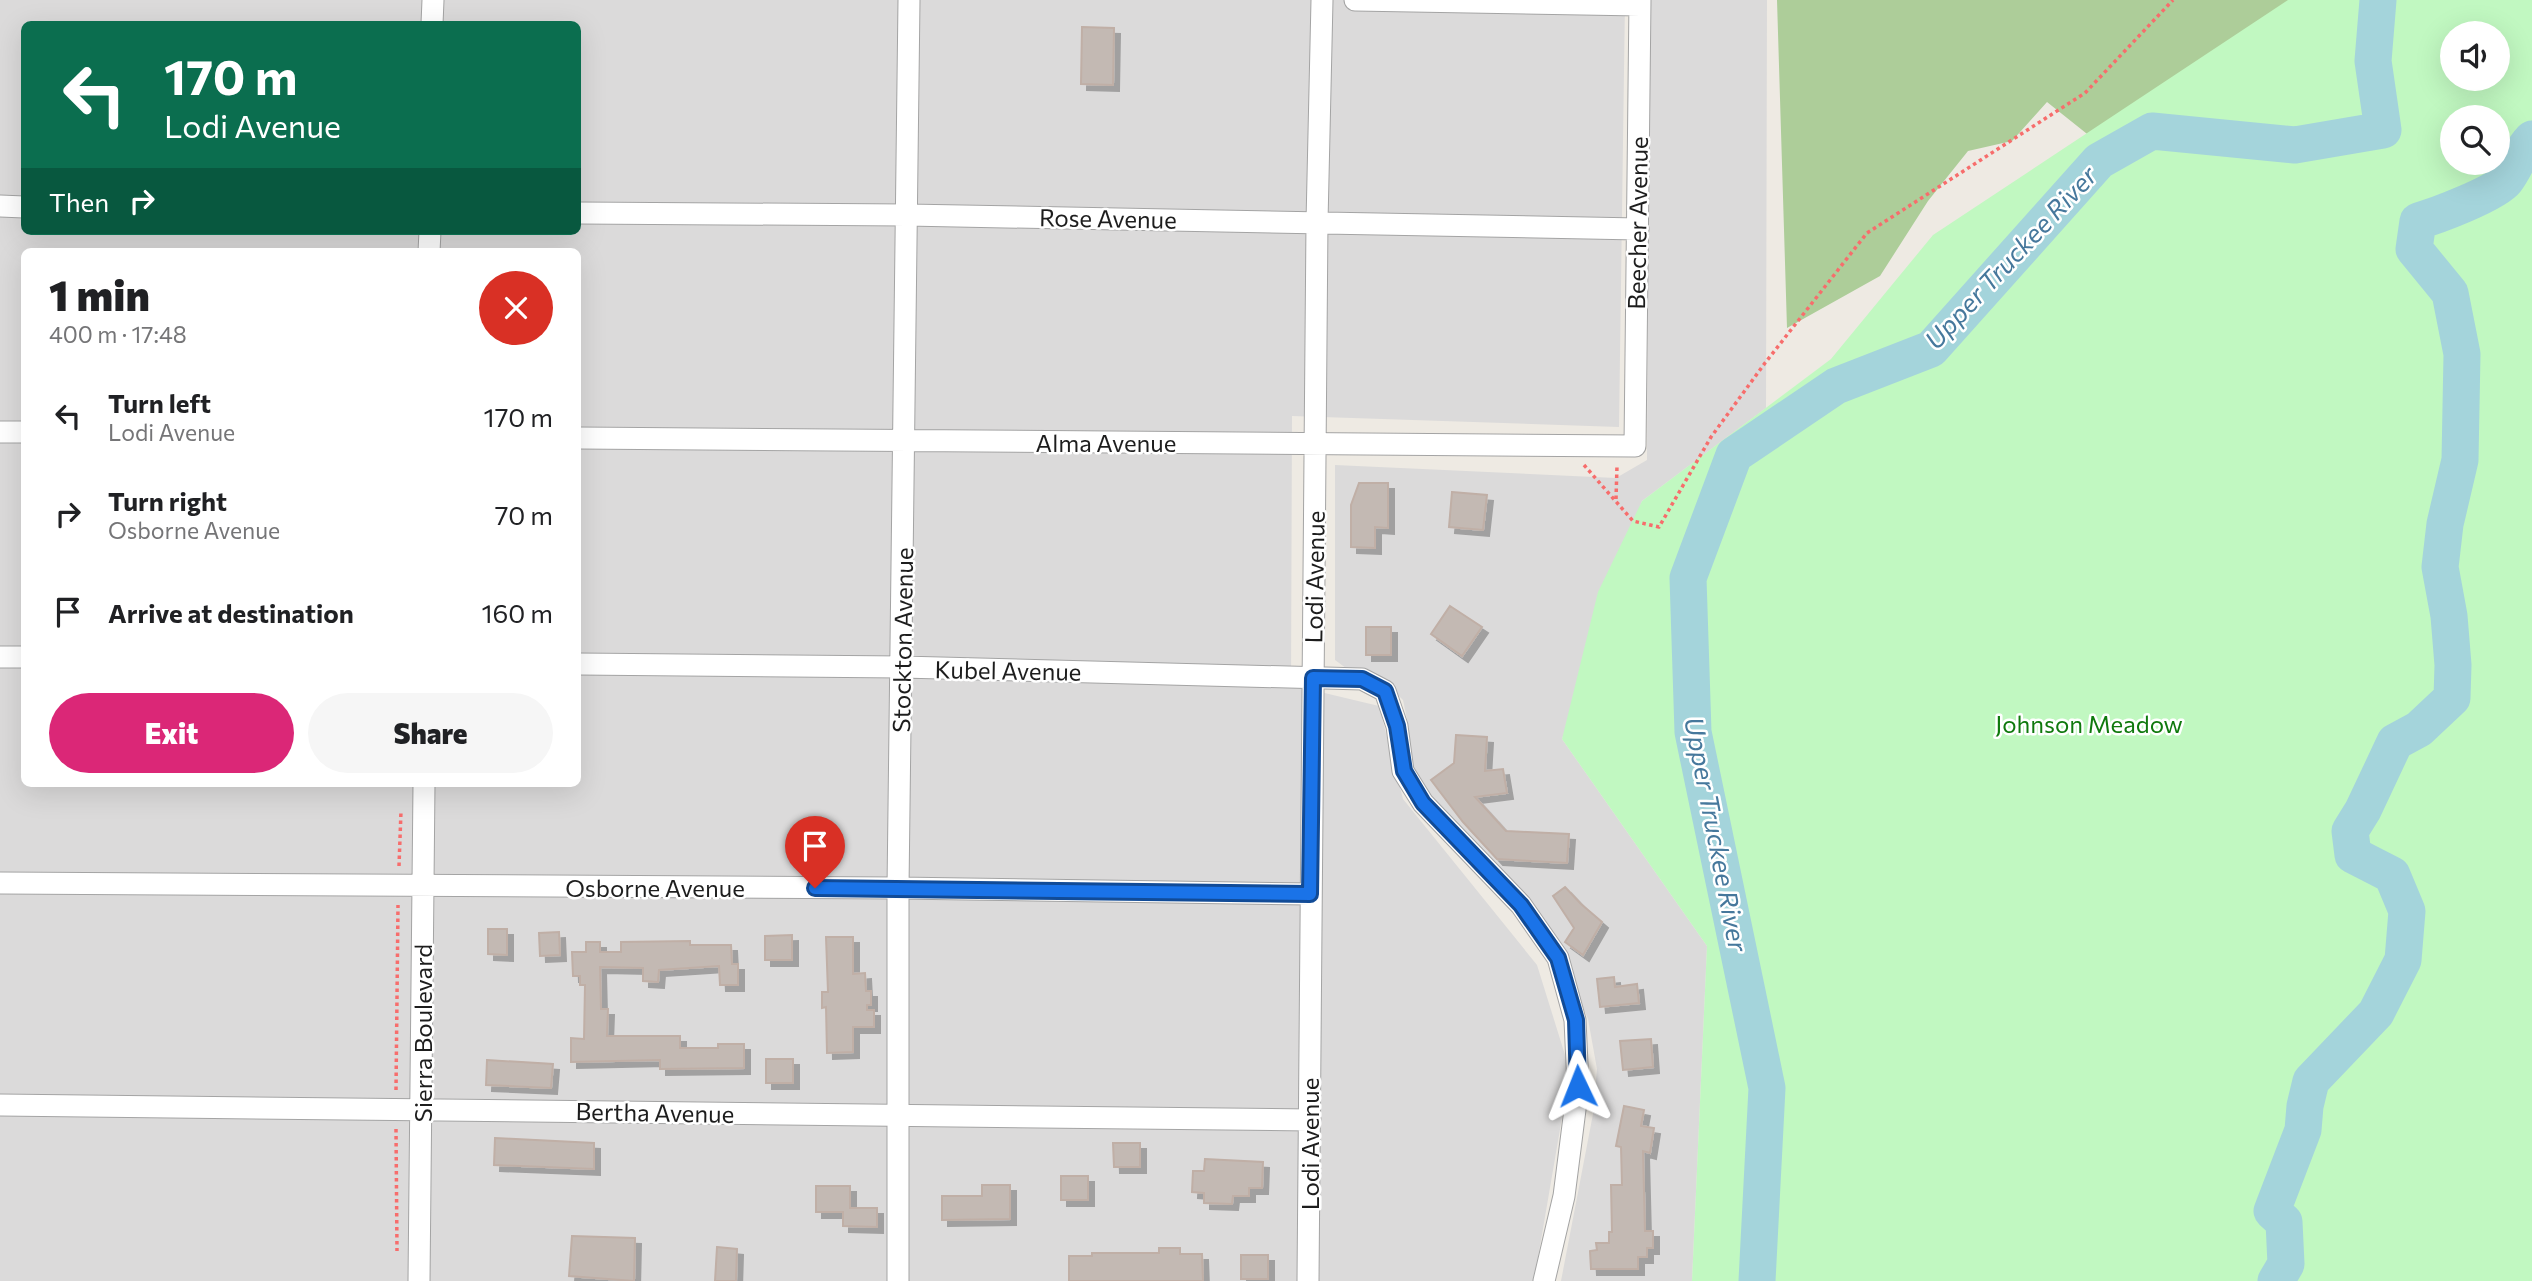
<!DOCTYPE html>
<html lang="en">
<head>
<meta charset="utf-8">
<style>
	body { margin:0; font-family:Commissioner,sans-serif; background:#f6f6f6; color:#202124; height:100vh; display:flex; flex-direction:column; font-size:26px; white-space:nowrap }
	* { box-sizing:border-box; margin:0 }
	p { font-size:23px; color:#757577 }
	.icon { flex:none; width:38px; height:38px; fill:none; stroke:currentColor; stroke-width:2; stroke-linecap:round; stroke-linejoin:round }
	.map { position:relative; flex:1; overflow:hidden }
	.drawer { position:absolute; left:21px; top:248px; width:560px; height:539px; display:flex; flex-direction:column; background:#fff; border-radius:10px; box-shadow:0 7px 28px #0002 }
	.drawer>* { flex:none }
	.guide { position:absolute; left:21px; top:21px; width:560px; height:214px; border-radius:10px; box-shadow:0 7px 28px #0002; background:#0b6e4f; color:#fff; overflow:hidden }
	.controls { position:absolute; left:2440px; top:21px; display:grid; gap:14px }
	.controls a { display:grid; place-items:center; width:70px; height:70px; border-radius:50%; background:#fff; box-shadow:0 7px 28px #0002; font-size:35px }
	.pin { position:absolute; display:grid; place-items:center; width:60px; height:60px; color:#fff; margin:-72px -30px; border-radius:50% 50% 50% 0; rotate:-45deg; box-shadow:0 0 7px #0007 }
	.pin .icon { rotate:45deg }
	.me { position:absolute; width:77px; margin:-38px; rotate:358deg; stroke-linejoin:round; filter:drop-shadow(0 0 5px #0008) }
	.turn { display:flex; align-items:center; gap:24px; height:147px; padding:0 28px; font-size:32px }
	.turn .icon { width:91px; height:91px; stroke-width:2.5 }
	.turn b { display:block; font-size:49px; line-height:60px }
	.then { display:flex; align-items:center; height:66px; padding:0 28px; background:#0003; gap:14px; font-size:26px }
	.round { display:grid; place-items:center; flex:none; width:74px; height:74px; border-radius:37px; background:#f6f6f6 }
	.headline { display:flex; align-items:center; justify-content:space-between; height:119px; padding:0 28px }
	h1 { font-size:42px; font-weight:800; line-height:52px }
	.action { display:flex; gap:14px; margin-top:auto; padding:14px 28px }
	.action a { flex:1; height:80px; border-radius:42px; background:#db2777; color:#fff; font-size:28px; font-weight:800; line-height:80px; text-align:center }
	.action a+a { background:#f6f6f6; color:#202124 }
	ul { padding:0; list-style:none }
	li { display:flex; align-items:center; gap:21px; height:98px; padding:0 28px }
	li div { flex:1 }
	li b { display:block; font-size:26px }
	li em { font-style:normal }
	.map>svg:first-child { display:block }
</style>
</head>
<body>
<div class="map">
<svg width="2532" height="1281" viewBox="0 0 2532 1281">
	<defs>
		<filter id="shadow"><feDropShadow dx="6" dy="6" stdDeviation="0" flood-color="#0004"/></filter>
	</defs>
	<rect width="100%" height="100%" fill="#eeeae3"/>
	<path fill="#dbdada" fill-rule="evenodd" d="M0 0H1625L1619 427 1292 416 1291 685 1379 706 1403 799 1537 965 1570 1071 1534 1281H0ZM24 24H578V231H24ZM24 252H578V784H24Z
		M1649 0H1767L1766 408 1642 501 1562 739 1707 946 1692 1281H1561L1593 1114 1597 1069 1588 1019 1567 970 1430 800 1413 770 1409 729 1403 700 1389 686 1350 671 1335 660V465L1616 478 1647 460Z"/>
	<path fill="#adcd99" d="M1777 0H2395L2111 153 2047 102 2012 141 1968 151 1928 201 1880 276 1787 328Z"/>
	<path fill="#c1f8c1" fill-rule="evenodd" d="M2288 0H2532V1281H1692L1707 946 1562 739 1598 592 1642 501 1831 359 1933 235ZM2452 33H2497V79H2452ZM2452 117H2497V163H2452Z"/>
	<g fill="none" stroke-linecap="round" stroke-linejoin="round">
		<path stroke="#a4d4db" stroke-width="37" d="M1757 1281 1767 1088 1693 732 1688 578 1734 455 1836 386 1931 349 2099 161 2152 131 2295 145 2383 130 2373 61 2378 0
			M2276 1281 2286 1264 2284 1222 2272 1211 2303 1130 2305 1106 2311 1081 2376 1013 2403 960 2407 911 2392 875 2353 855 2350 831 2363 810 2395 742 2419 729 2452 698 2453 665 2449 616 2440 567 2445 524 2460 460 2462 354 2450 293 2414 249 2418 221C2436 216 2495 194 2506 180 2516 167 2520 151 2532 139"/>
	</g>
	<path fill="#c3b9b3" stroke="#c0afa6" stroke-width="2" filter="url(#shadow)" d="M1082 27 1114 28 1113 85 1081 84Z
		M1359 483H1388V528L1375 527V548L1351 547V505Z
		M1452 492 1487 495 1483 530 1449 527Z
		M1450 606 1482 627 1462 656 1431 634Z
		M1366 627H1391V655H1366Z
		M1456 735 1487 737 1485 771 1503 769 1507 793 1475 797 1506 831 1569 834 1567 863 1497 859 1463 822 1431 780 1454 763Z
		M1565 887 1581 904 1602 922 1583 955 1565 942 1574 928 1553 896Z
		M488 929H507V955L488 954Z
		M559 932 560 955 540 956 539 933Z
		M792 935V960H765V936Z
		M826 937H853V974L865 973 866 991H871V1005H867V1010H874V1027H853V1052L827 1053 826 1007 822 1008V992H828Z
		M690 941V945H731L732 964H738V985H720L719 966 659 970 658 982 643 981V968L600 967 601 1009H608L607 1036H680V1048H718V1044H744V1068L660 1069V1060L571 1062V1038L584 1039 585 985H580V976H573L572 952H586V942H600V952H621V942Z
		M1614 977 1615 987 1637 984 1639 1003 1600 1007 1597 979Z
		M1651 1039 1653 1067 1623 1070 1620 1041Z
		M766 1059H793V1083H766Z
		M487 1060 553 1064 551 1088 486 1085Z
		M1624 1106 1644 1110 1641 1126 1654 1128 1650 1153 1643 1151 1645 1231H1653V1248H1647V1257H1638V1269H1591L1590 1251 1597 1250 1596 1243H1609V1232H1612L1611 1185H1622L1621 1147 1616 1146Z
		M495 1138 594 1143V1169L494 1165Z
		M1113 1143H1140V1167H1114Z
		M1205 1159 1263 1162 1262 1188H1249V1196H1233L1232 1204 1204 1203V1193L1192 1192 1193 1171H1204Z
		M1061 1176H1088V1200H1061Z
		M982 1185H1010V1219L942 1220V1196H982Z
		M816 1186H850V1208H877V1227L843 1226V1212H816Z
		M572 1236 635 1238 634 1281 569 1276Z
		M717 1247 737 1249 736 1281H715Z
		M1159 1248H1180V1254H1202L1203 1281H1069V1256H1092V1253H1159Z
		M1241 1255H1268V1279H1241Z"/>
	<g fill="none" stroke-linecap="round" stroke-linejoin="round">
		<g stroke="#a4a4a4" stroke-width="23">
			<path id="minor" d="M1355 0 1640 5
				M432 24 433 0
				M0 206 24 207
				M578 213 907 215 1638 229
				M429 252 430 231
				M0 432H24
				M578 438 1635 446 1640 0
				M0 657H24
				M578 664 902 667 1362 679 1385 691 1397 726 1403 771 1423 803 1521 905 1558 958 1575 1020 1578 1086 1564 1196 1544 1281
				M0 883 898 888 1310 894
				M0 1105 1310 1120
				M419 1281 424 784
				M898 1281V888L909 0
				M1308 1281 1317 222 1322 0"/>
		</g>
		<path stroke="#f76d6c" stroke-width="3.5" stroke-dasharray="3.5 3.5" stroke-linecap="butt" d="M1584 465 1633 521 1659 527 1711 437 1765 363 1867 233 2085 93 2173 0
			M1616 499 1617 466
			M399 866 401 811
			M396 1090 398 905
			M396 1129 397 1251"/>
		<use href="#minor" stroke="#fff" stroke-width="21"/>
	</g>
	<g fill="none" stroke-linecap="round" stroke-linejoin="round">
		<g stroke="#114b97" stroke-width="18">
			<path id="route" d="M815 888 1310 894 1313 678 1362 679 1385 691 1397 726 1404 771 1423 803 1521 905 1558 958 1576 1020 1578 1086"/>
		</g>
		<use href="#route" stroke="#1a73e8" stroke-width="12"/>
	</g>
	<g text-anchor="middle" dominant-baseline="central" stroke-width="5" stroke-linejoin="round" paint-order="stroke">
		<g font-size="24" fill="#1d1d1d" stroke="#fff">
			<text transform="translate(1108 218) rotate(1)">Rose Avenue</text>
			<text transform="translate(1637 223) rotate(-89)">Beecher Avenue</text>
			<text x="1106" y="442">Alma Avenue</text>
			<text transform="translate(1314 577) rotate(-89)">Lodi Avenue</text>
			<text transform="translate(902 640) rotate(-89)">Stockton Avenue</text>
			<text transform="translate(1008 670) rotate(1)">Kubel Avenue</text>
			<text x="655" y="887">Osborne Avenue</text>
			<text transform="translate(422 1033) rotate(-90)">Sierra Boulevard</text>
			<text transform="translate(655 1112) rotate(1)">Bertha Avenue</text>
			<text transform="translate(1309 1144) rotate(-90)">Lodi Avenue</text>
		</g>
		<g font-size="24" fill="#0f790d" stroke="#fff">
			<text x="2089" y="723">Johnson Meadow</text>
		</g>
		<g font-size="26" font-style="italic" fill="#46789c" stroke="#fff">
			<text transform="translate(2010 257) rotate(-47)">Upper Truckee River</text>
			<text transform="translate(1717 834) rotate(79)">Upper Truckee River</text>
		</g>
	</g>
</svg>
<div class="controls">
<a><svg class="icon" aria-label="sound" viewBox="0 0 24 24"><path d="M4 9h4l5-4v14l-5-4H4zM17 9q2 3 0 6"/></svg></a>
<a><svg class="icon" aria-label="search" viewBox="0 0 24 24"><circle cx="10" cy="10" r="6"/><path d="M15 15l6 6"/></svg></a>
</div>
<div class="pin" style="left:815px;top:888px;background:#d93025"><svg class="icon" aria-label="arrive" viewBox="0 0 24 24"><path d="M6 21V4h12l-3 4 3 4H6"/></svg></div>
<svg class="me" style="left:1578px;top:1086px" viewBox="-20 -20 40 40"><path d="M0-17L14 15 0 8-14 15z" fill="#1a73e8" stroke="#fff" stroke-width="4"/></svg>
<div class="guide">
<div class="turn"><svg class="icon" aria-label="left" viewBox="0 0 24 24"><path d="M17 20v-9H6M10 6l-5 5 5 5"/></svg><div><b>170 m</b>Lodi Avenue</div></div>
<div class="then">Then<svg class="icon" aria-label="right" viewBox="0 0 24 24"><path d="M7 20v-9h11M14 6l5 5-5 5"/></svg></div>
</div>
<section class="drawer">
<div class="headline"><div><h1>1 min</h1><p>400 m · 17:48</p></div><a class="round" style="background:#d93025;color:#fff"><svg class="icon" aria-label="close" viewBox="0 0 24 24"><path d="M6 6l12 12M18 6L6 18"/></svg></a></div>
<ul>
<li><svg class="icon" aria-label="left" viewBox="0 0 24 24"><path d="M17 20v-9H6M10 6l-5 5 5 5"/></svg><div><b>Turn left</b><p>Lodi Avenue</p></div><em>170 m</em></li>
<li><svg class="icon" aria-label="right" viewBox="0 0 24 24"><path d="M7 20v-9h11M14 6l5 5-5 5"/></svg><div><b>Turn right</b><p>Osborne Avenue</p></div><em>70 m</em></li>
<li><svg class="icon" aria-label="arrive" viewBox="0 0 24 24"><path d="M6 21V4h12l-3 4 3 4H6"/></svg><div><b>Arrive at destination</b></div><em>160 m</em></li>
</ul>
<div class="action"><a>Exit</a><a>Share</a></div>
</section>
</div>
</body>
</html>
